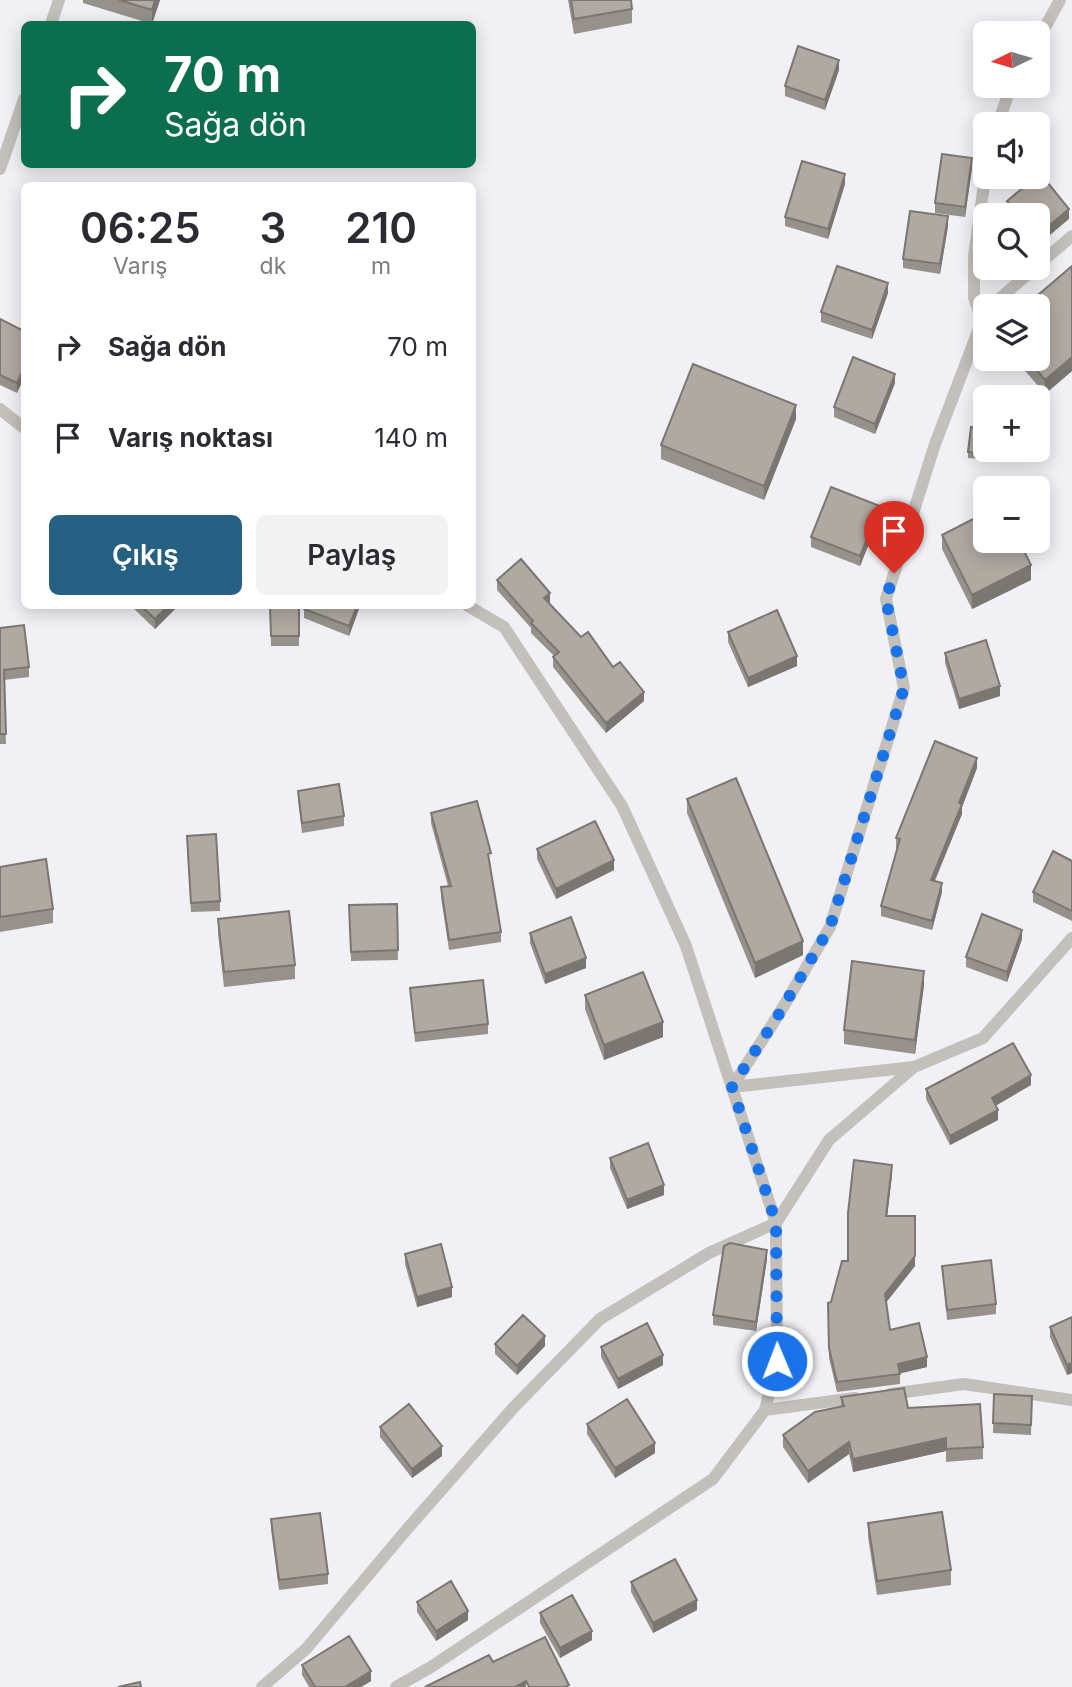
<!DOCTYPE html>
<html lang="tr">
<head>
<meta charset="utf-8">
<style>
	body { margin:0; font-family:Inter,sans-serif; background:#f2f2f3; color:#2b2b33; height:100vh; display:flex; flex-direction:column; font-size:26px; white-space:nowrap }
	* { box-sizing:border-box; margin:0 }
	p { font-size:23px; color:#7c7c81 }
	.icon { flex:none; width:38px; height:38px; fill:none; stroke:currentColor; stroke-width:2; stroke-linecap:round; stroke-linejoin:round }
	.map { position:relative; flex:1; overflow:hidden }
	.panel { position:absolute; left:21px; top:182px; width:455px; height:427px; display:flex; flex-direction:column; background:#fff; border-radius:10px; box-shadow:0 4px 18px #0003 }
	.panel>* { flex:none }
	.hud { position:absolute; left:21px; top:21px; width:455px; height:147px; border-radius:10px; box-shadow:0 4px 18px #0003; background:#0b6e4f; color:#fff; overflow:hidden }
	.needle { width:46px; rotate:265deg }
	.tools { position:absolute; left:973px; top:21px; display:grid; gap:14px }
	.tools a { display:grid; place-items:center; width:77px; height:77px; border-radius:10px; background:#fff; box-shadow:0 4px 18px #0003; font-size:35px }
	.pin { position:absolute; display:grid; place-items:center; width:60px; height:60px; color:#fff; margin:-72px -30px; border-radius:50% 50% 50% 0; rotate:-45deg; box-shadow:0 0 7px #0007 }
	.pin .icon { rotate:45deg }
	.me { position:absolute; width:77px; margin:-38px; rotate:359deg; stroke-linejoin:round; filter:drop-shadow(0 0 5px #0008) }
	.turn { display:flex; align-items:center; gap:24px; height:147px; padding:0 28px; font-size:32px }
	.turn .icon { width:91px; height:91px; stroke-width:2.5 }
	.turn b { display:block; font-size:49px; line-height:60px }
	.eta { display:flex; justify-content:space-evenly; align-items:center; height:119px; text-align:center }
	.eta b { font-size:42px; font-weight:600; line-height:49px }
	.action { display:flex; gap:14px; margin-top:auto; padding:14px 28px }
	.action a { flex:1; height:80px; border-radius:10px; background:#266083; color:#fff; font-size:28px; font-weight:600; line-height:80px; text-align:center }
	.action a+a { background:#f2f2f3; color:#2b2b33 }
	ul { padding:0; list-style:none }
	li { display:flex; align-items:center; gap:21px; height:91px; padding:0 28px }
	li div { flex:1 }
	li b { display:block; font-size:26px }
	li em { font-style:normal }
	.map>svg:first-child { display:block }
</style>
</head>
<body>
<div class="map">
<svg width="1072" height="1687" viewBox="0 0 1072 1687">
	<rect width="100%" height="100%" fill="#f1f0f5"/>
	<g fill="none" stroke-linecap="round" stroke-linejoin="round">
		<path stroke="#c3bfba" stroke-width="12" d="M51 24 59 0
			M1038 40 1060 0
			M998 124 1011 86
			M0 169 24 99
			M1038 265 1072 236
			M991 306 1035 268
			M982 320 974 298V256L985 177
			M0 409 24 428
			M732 1087 779 1014 830 927 904 688 886 599 935 444 985 313
			M732 1087 914 1067 983 1038 1072 938
			M890 1394 964 1384 1072 1400
			M765 1410 855 1398
			M262 1687 306 1649 408 1528 514 1407 600 1319 709 1253 776 1223 829 1140 914 1067
			M396 1687 431 1667 713 1479 765 1410 777 1361 776 1223 686 946 622 806 504 627 468 606"/>
	</g>
	<path fill="#97918b" d="M83 0H160L152 24 83 3Z
		M568 0H631L632 9V23L574 34Z
		M839 70 825 110 785 96V86Z
		M972 168 965 217 935 213V203Z
		M845 184 828 239 785 226V217Z
		M1007 201 1069 219 1038 215H1011L1007 210Z
		M948 226 940 274 903 268V259Z
		M1072 266V371L1045 394 1015 359H1038Z
		M888 293 872 339 821 322V312Z
		M0 319 24 331 17 393 0 385Z
		M895 383 875 434 834 417V407Z
		M796 419 764 500 661 459V445Z
		M994 450 993 460 968 458V452Z
		M880 516 860 566 811 547V537Z
		M942 535 1031 580 972 609 942 549Z
		M497 580 550 602 549 604 581 637 613 667 644 701 606 733 553 667V657L554 656 531 633V628L497 590Z
		M131 606H178L155 629Z
		M299 606V646H271L270 607Z
		M360 606 349 636 304 618V609Z
		M0 628 29 667V677L4 680 6 744H0Z
		M728 632 797 666 748 687 728 642Z
		M945 653 1000 696 959 709 945 663Z
		M977 768 962 807V814L935 881 942 892 932 930 881 916V906L897 848H896V838Z
		M298 791 344 816V826L302 833 298 800Z
		M687 799 803 955 755 978 687 813Z
		M431 813 491 863 490 864 501 932V942L449 950 441 897V887L448 886 431 823Z
		M187 846 220 901V911L191 912Z
		M537 849 614 870 556 899 537 859Z
		M1072 861V921L1033 902V892Z
		M0 867 53 909V923L0 932Z
		M397 904 398 960 351 961 349 905Z
		M218 919 295 965V979L224 987 218 933Z
		M530 933 586 968 545 984 530 943Z
		M1022 939 1007 982 966 967V957Z
		M924 985 915 1054 844 1044V1030Z
		M410 988 488 1024V1034L415 1042Z
		M585 995 663 1037 604 1060 585 1009Z
		M1031 1085 995 1105 998 1120 950 1145 926 1099V1089Z
		M610 1158 664 1195 627 1209 610 1168Z
		M892 1175 887 1216 915 1266 886 1302 890 1330 927 1367 900 1373V1384L837 1392 829 1358 828 1303 831 1302Z
		M405 1254 452 1297 417 1307 405 1264Z
		M767 1259 756 1331 713 1325V1315Z
		M942 1266 996 1304V1314L947 1320Z
		M1072 1317V1373L1067 1375 1050 1337V1327Z
		M495 1344 545 1346 517 1375 495 1354Z
		M601 1347 663 1365 618 1389 601 1357Z
		M994 1394 1032 1396 1031 1435 993 1433Z
		M841 1397 908 1408 983 1447V1459L946 1462V1451L853 1472 849 1454 808 1483 783 1447V1435L841 1406Z
		M587 1424 655 1453 615 1478 587 1434Z
		M380 1427 442 1456 412 1478 380 1437Z
		M271 1519 328 1574V1584L279 1590 271 1529Z
		M868 1523 951 1570V1585L877 1595 868 1537Z
		M631 1582 697 1610 653 1633 631 1592Z
		M417 1602 468 1620 436 1641 417 1612Z
		M540 1613 592 1640 560 1658 540 1623Z
		M302 1665 371 1681 361 1687H309L302 1675Z"/>
	<path fill="#7b7671" d="M155 0H160L152 24V10Z
		M839 60V70L825 110V100Z
		M972 158V168L965 217V207Z
		M845 174V184L828 239V229Z
		M1069 209V219L1038 245V235Z
		M948 216V226L940 274V264Z
		M888 283V293L872 339V330Z
		M1072 357V371L1045 394V380Z
		M24 368V378L17 393V383Z
		M895 374V383L875 434V424Z
		M796 405V419L764 500V486Z
		M880 506V516L860 566V556Z
		M1031 565V580L972 609V595Z
		M550 593V602L544 608V598Z
		M168 606H178L155 629V619Z
		M357 606H360L349 636V626Z
		M797 656V666L748 687V678Z
		M1000 686V696L959 709V699Z
		M644 692V701L606 733V723Z
		M977 758V768L962 807V814L931 889V880L959 803Z
		M614 860V870L556 899V889Z
		M942 883V892L932 930V921Z
		M1022 930V939L1007 982V972Z
		M803 941V955L755 978V963Z
		M586 958V968L545 984V974Z
		M924 971V985L915 1054V1040Z
		M663 1022V1037L604 1060V1045Z
		M1031 1075V1085L992 1108V1098Z
		M998 1110V1120L950 1145V1136Z
		M892 1165V1175L886 1226V1216Z
		M664 1185V1195L627 1209V1200Z
		M767 1250V1259L756 1331V1322Z
		M915 1256V1266L885 1304V1294Z
		M452 1287V1297L417 1307V1297Z
		M545 1336V1346L517 1375V1366Z
		M663 1355V1365L618 1389V1379Z
		M927 1357V1367L898 1374V1364Z
		M1072 1363V1373L1067 1375V1365Z
		M946 1438V1451L853 1472V1459Z
		M849 1442V1454L808 1483V1471Z
		M655 1443V1453L615 1478V1468Z
		M442 1446V1456L412 1478V1469Z
		M697 1600V1610L653 1633V1623Z
		M468 1611V1620L436 1641V1631Z
		M592 1631V1640L560 1658V1648Z
		M371 1671V1681L361 1687H345Z
		M526 1681V1687H515Z"/>
	<path fill="#b0a9a2" stroke="#7b7671" stroke-width="2" d="M119 0H155L152 10Z
		M571 0H631L632 9 574 19Z
		M798 46 839 60 825 100 785 86Z
		M942 154 972 158 965 207 935 203Z
		M802 161 845 174 828 229 785 217Z
		M1040 173 1069 209 1038 235V215H1019L1007 201 1036 177H1038V175Z
		M910 211 948 216 940 264 903 259Z
		M837 266 888 283 872 330 821 312Z
		M1072 266V357L1045 380 1027 359H1038V306H1025Z
		M0 319 24 331V368L17 383 0 375Z
		M853 357 895 374 875 424 834 407Z
		M693 364 796 405 764 486 661 445Z
		M971 427 985 429V450H993V455L968 452Z
		M831 487 880 506 860 556 811 537Z
		M985 513V541H1019L1031 565 972 595 942 535Z
		M521 559 550 593 544 598 581 637 588 632 613 667 620 662 644 692 606 723 553 657 559 652 531 623 533 621 497 580Z
		M141 606H168L155 619Z
		M299 606V636H271L270 607Z
		M305 606H357L349 626 304 609Z
		M777 610 797 656 748 678 728 632Z
		M24 625 29 667 4 670 6 734H0V628Z
		M986 640 1000 686 959 699 945 653Z
		M935 741 977 758 959 803 962 804 931 880 942 883 932 921 881 906 900 839 896 838Z
		M736 778 803 941 755 963 687 799Z
		M339 784 344 816 302 823 298 791Z
		M477 801 491 853 488 854 501 932 449 940 441 887 451 886 431 813Z
		M595 821 614 860 556 889 537 849Z
		M216 834 220 901 191 903 187 836Z
		M1053 851 1072 861V911L1033 892Z
		M46 859 53 909 0 917V867Z
		M397 904 398 950 351 952 349 905Z
		M289 911 295 965 224 972 218 919Z
		M982 914 1022 930 1007 972 966 957Z
		M571 917 586 958 545 974 530 933Z
		M852 961 924 971 915 1040 844 1030Z
		M643 972 663 1022 604 1045 585 995Z
		M483 980 488 1024 415 1033 410 988Z
		M1013 1043 1031 1075 992 1098 998 1110 950 1136 926 1089Z
		M648 1143 664 1185 627 1200 610 1158Z
		M854 1160 892 1165 886 1216H915V1256L885 1294 890 1330 919 1323 927 1357 898 1364 900 1374 837 1382 829 1348 828 1303 831 1302 842 1261H848V1213Z
		M730 1243 767 1250 756 1322 713 1315 724 1246Z
		M441 1244 452 1287 417 1297 405 1254Z
		M991 1260 996 1304 947 1310 942 1266Z
		M523 1315 545 1336 517 1366 495 1344Z
		M1072 1317V1363L1067 1365 1050 1327Z
		M647 1323 663 1355 618 1379 601 1347Z
		M904 1388 908 1408 980 1404 983 1447 946 1449V1438L853 1459 849 1442 808 1471 783 1435 815 1412 844 1406 841 1397Z
		M994 1394 1032 1396 1031 1425 993 1423Z
		M627 1399 655 1443 615 1468 587 1424Z
		M409 1404 442 1446 412 1469 380 1427Z
		M942 1512 951 1570 877 1581 868 1523Z
		M320 1513 328 1574 279 1580 271 1519Z
		M675 1559 697 1600 653 1623 631 1582Z
		M451 1581 468 1611 436 1631 417 1602Z
		M572 1595 592 1631 560 1648 540 1613Z
		M349 1636 371 1671 345 1687H315L302 1665Z
		M545 1637 569 1685 565 1687H529L526 1681 515 1687H425L489 1655 493 1662Z
		M140 1682 141 1687H118Z"/>
	<g fill="none" stroke-linecap="round" stroke-linejoin="round">
		<path stroke="#1a73e8" stroke-width="12" stroke-dasharray="0 21.6" d="M777 1361 776 1223 732 1087 779 1014 830 927 904 688 886 599 894 573"/>
	</g>
</svg>
<div class="tools">
<a><svg class="needle" viewBox="-14 -14 28 28"><path d="M0-13l5 13h-10z" fill="#e53935"/><path d="M0 13l5-13h-10z" fill="#7c7c81"/></svg></a>
<a><svg class="icon" aria-label="sound" viewBox="0 0 24 24"><path d="M4 9h4l5-4v14l-5-4H4zM17 9q2 3 0 6"/></svg></a>
<a><svg class="icon" aria-label="search" viewBox="0 0 24 24"><circle cx="10" cy="10" r="6"/><path d="M15 15l6 6"/></svg></a>
<a><svg class="icon" aria-label="layers" viewBox="0 0 24 24"><path d="M12 4l9 5-9 5-9-5zM3 14l9 5 9-5"/></svg></a>
<a>+</a>
<a>−</a>
</div>
<div class="pin" style="left:894px;top:573px;background:#d93025"><svg class="icon" aria-label="arrive" viewBox="0 0 24 24"><path d="M6 21V4h12l-3 4 3 4H6"/></svg></div>
<svg class="me" style="left:777px;top:1361px" viewBox="-20 -20 40 40"><circle r="17" fill="#1a73e8" stroke="#fff" stroke-width="3"/><path d="M0-11L8 9 0 5-8 9z" fill="#fff"/></svg>
<div class="hud">
<div class="turn"><svg class="icon" aria-label="right" viewBox="0 0 24 24"><path d="M7 20v-9h11M14 6l5 5-5 5"/></svg><div><b>70 m</b>Sağa dön</div></div>
</div>
<section class="panel">
<div class="eta">
<div><b>06:25</b><p>Varış</p></div>
<div><b>3</b><p>dk</p></div>
<div><b>210</b><p>m</p></div>
</div>
<ul>
<li><svg class="icon" aria-label="right" viewBox="0 0 24 24"><path d="M7 20v-9h11M14 6l5 5-5 5"/></svg><div><b>Sağa dön</b></div><em>70 m</em></li>
<li><svg class="icon" aria-label="arrive" viewBox="0 0 24 24"><path d="M6 21V4h12l-3 4 3 4H6"/></svg><div><b>Varış noktası</b></div><em>140 m</em></li>
</ul>
<div class="action"><a>Çıkış</a><a>Paylaş</a></div>
</section>
</div>
</body>
</html>
